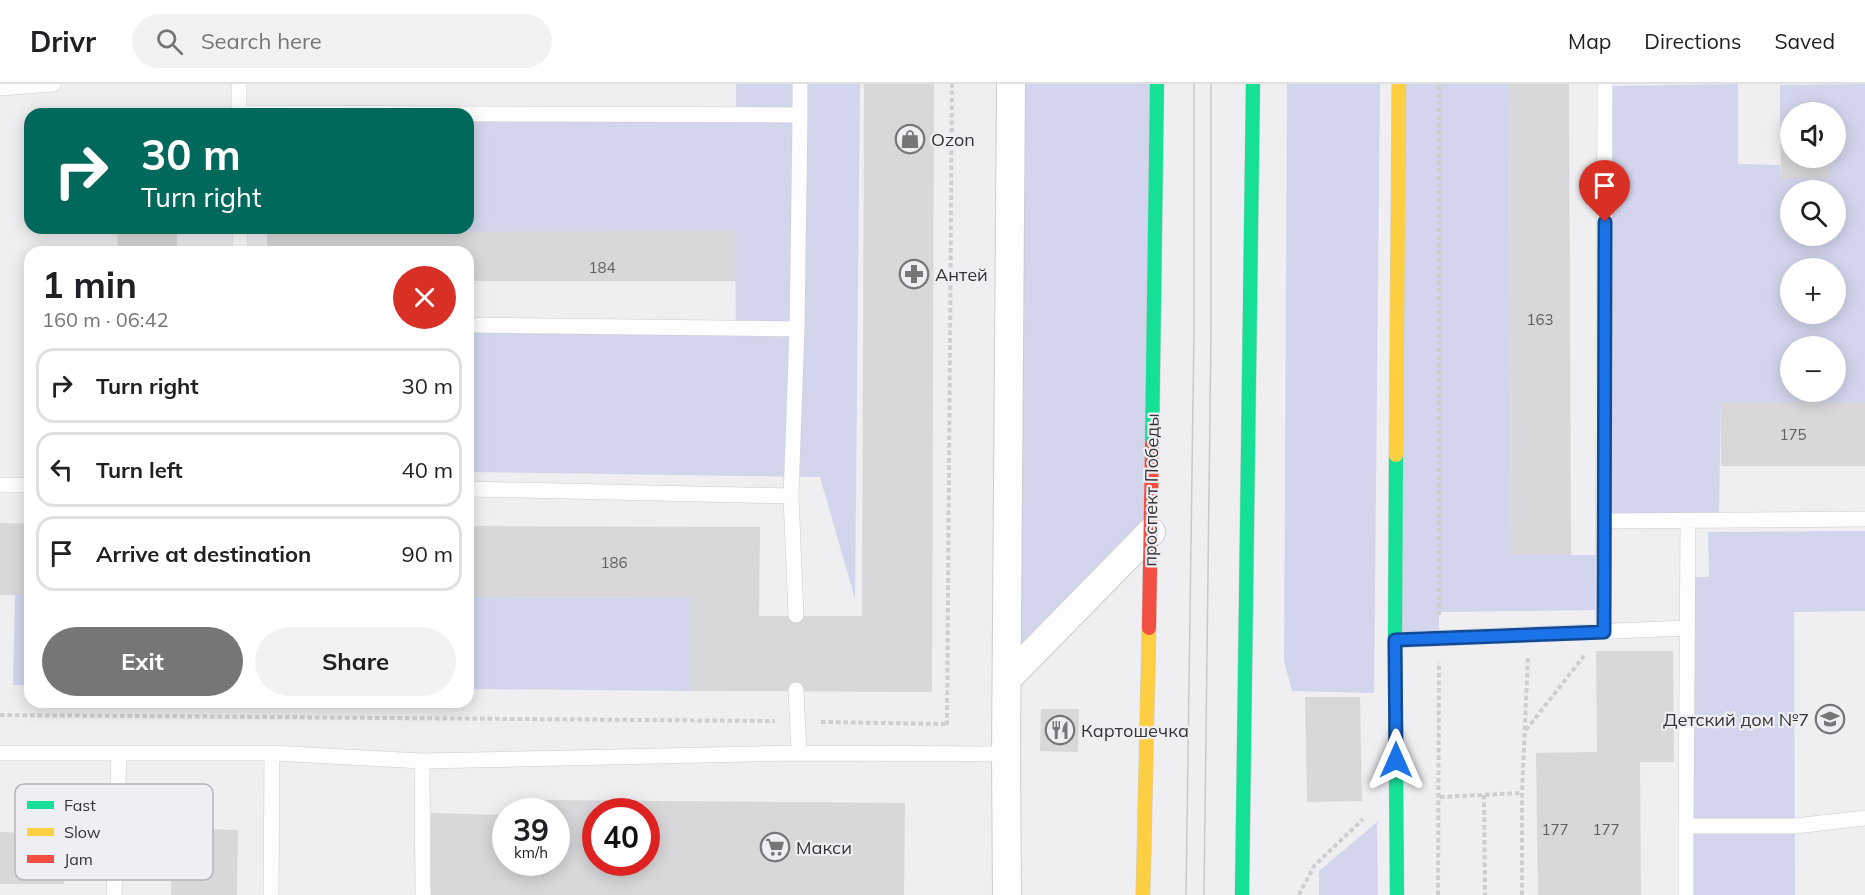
<!DOCTYPE html>
<html lang="en">
<head>
<meta charset="utf-8">
<style>
	body { margin:0; font-family:Mulish,sans-serif; background:#f2f2f2; color:#202124; height:100vh; display:flex; flex-direction:column; font-size:22px; white-space:nowrap }
	* { box-sizing:border-box; margin:0 }
	p { font-size:20px; color:#757577 }
	.icon { flex:none; width:33px; height:33px; fill:none; stroke:currentColor; stroke-width:2; stroke-linecap:round; stroke-linejoin:round }
	.map { position:relative; flex:1; overflow:hidden }
	.panel { position:absolute; left:24px; top:162px; width:450px; height:462px; display:flex; flex-direction:column; background:#fff; border-radius:18px; box-shadow:0 3px 15px #0003 }
	.panel>* { flex:none }
	.top-card { position:absolute; left:24px; top:24px; width:450px; height:126px; border-radius:18px; box-shadow:0 3px 15px #0003; background:#00695c; color:#fff; overflow:hidden }
	.controls { position:absolute; left:1780px; top:18px; display:grid; gap:12px }
	.controls a { display:grid; place-items:center; width:66px; height:66px; border-radius:50%; background:#fff; box-shadow:0 3px 15px #0003; font-size:30px }
	.speed { position:absolute; left:492px; top:714px; display:flex; gap:12px; font-size:30px; font-weight:700; text-align:center }
	.speed>* { display:grid; place-content:center; width:78px; height:78px; border-radius:50%; background:#fff; box-shadow:0 3px 15px #0003; line-height:1 }
	.speed small { font-size:15px; font-weight:400 }
	.speed .limit { border:9px solid #d22; background:#fff; color:#111 }
	.pin { position:absolute; display:grid; place-items:center; width:51px; height:51px; color:#fff; margin:-62px -26px; border-radius:50% 50% 50% 0; rotate:-45deg; box-shadow:0 0 6px #0007 }
	.pin .icon { rotate:45deg }
	.me { position:absolute; width:66px; margin:-33px; rotate:0deg; stroke-linejoin:round; filter:drop-shadow(0 0 4px #0008) }
	.turn { display:flex; align-items:center; gap:21px; height:126px; padding:0 18px; font-size:27px }
	.turn .icon { width:78px; height:78px; stroke-width:2.5 }
	.turn b { display:block; font-size:42px; line-height:51px }
	.round { display:grid; place-items:center; flex:none; width:63px; height:63px; border-radius:32px; background:#f2f2f2 }
	.headline { display:flex; align-items:center; justify-content:space-between; height:102px; padding:0 18px }
	h1 { font-size:36px; font-weight:700; line-height:45px }
	.action { display:flex; gap:12px; margin-top:auto; padding:12px 18px }
	.action a { flex:1; height:69px; border-radius:36px; background:#767678; color:#fff; font-size:24px; font-weight:700; line-height:69px; text-align:center }
	.action a+a { background:#f2f2f2; color:#202124 }
	ul { padding:0; list-style:none }
	li { display:flex; align-items:center; gap:18px; height:75px; margin:0 12px 9px; padding:0 6px; border:3px solid #e0e0e0; border-radius:18px }
	li div { flex:1 }
	li b { display:block; font-size:22px }
	li em { font-style:normal }
	header { display:flex; align-items:center; gap:36px; box-sizing:border-box; height:84px; padding:0 30px; background:#fff; border-bottom:2px solid #e0e0e0 }
	header strong { font-size:28px }
	nav { display:flex; gap:33px; margin-inline-start:auto; font-size:21px }
	.search { width:420px; height:54px; background:#f2f2f2; display:flex; align-items:center; gap:15px; box-sizing:border-box; padding:0 21px; border-radius:33px; color:#757577; font-size:22px }
	.map>svg:first-child { display:block }
</style>
</head>
<body>
<header>
<strong>Drivr</strong>
<div class="search"><svg class="icon" aria-label="search" viewBox="0 0 24 24"><circle cx="10" cy="10" r="6"/><path d="M15 15l6 6"/></svg>Search here</div>
<nav><a>Map</a><a>Directions</a><a>Saved</a></nav>
</header>
<div class="map">
<svg width="1865" height="811" viewBox="0 0 1865 811">
	<rect width="100%" height="100%" fill="#efeff2"/>
	<path fill="#d3d5ed" fill-rule="evenodd" d="M736 0H860L855 515 820 393 468 388V246L736 251 735 148H267V144H468V35L736 34Z
		M1011 0H1157L1151 448 1007 595Z
		M1287 0H1380L1374 609 1292 607 1284 577Z
		M1399 0H1509L1511 471H1598L1599 526 1439 528V555L1395 556Z
		M1738 0V80L1780 81 1781 94H1829L1830 74H1836V28H1791V46H1780V1L1865 0V318H1721L1719 431H1612L1610 2ZM1791 106H1836V152H1791ZM1791 184H1836V197H1840L1839 230H1791ZM1791 262H1836V308H1791Z
		M1865 447V527L1794 528 1795 811H1693L1692 493H1709L1708 448Z
		M15 511H30V601H13Z
		M468 513 690 514V607L468 605Z
		M1377 738 1378 811H1319V787Z"/>
	<path fill="#d8d8da" fill-rule="evenodd" d="M864 0H934L932 608 690 607V514L468 513V442L760 443 759 532H862Z
		M1509 0H1569L1571 471H1511Z
		M1780 46H1791V74H1830V94H1781Z
		M117 144H177V168H118Z
		M735 147 736 197H468V168H267V148Z
		M1836 197H1840L1839 231H1836Z
		M1721 318H1865V382H1721Z
		M0 439 30 440V511H0Z
		M1596 567H1673L1674 678H1640L1641 811H1538L1536 669 1597 668Z
		M1305 613H1360L1362 717 1307 718Z
		M1041 625H1079L1078 668 1040 667Z
		M543 716 905 719 904 811H431V729L506 731V778H556V728H543ZM596 728H646V778H596Z
		M172 744 238 746 237 811H171Z
		M0 748 64 750V800H0Z"/>
	<g fill="none" stroke-linecap="round" stroke-linejoin="round">
		<g stroke="#cdcdcf" stroke-width="16">
			<path id="lane" d="M0 4 53 0
				M239 29 800 31V0
				M239 30V0
				M240 144V168
				M468 241 797 245 791 412 468 405
				M797 245 800 31
				M0 401H30
				M791 412 796 531
				M1604 437 1865 435
				M1603 548 1605 0
				M1395 556 1687 544
				M796 606 799 669
				M0 669H272L422 677 799 669 1006 670
				M422 677 423 811
				M1686 742 1688 437
				M114 811 119 670
				M271 811 272 669
				M1686 811V742H1795L1865 734"/>
		</g>
		<g stroke="#cdcdcf" stroke-width="30">
			<path id="street" d="M1007 595 1151 448
				M1007 811 1006 670 1011 0"/>
		</g>
		<g stroke="#cdcdcf" stroke-width="15">
			<path id="fast" d="M1152 361 1157 0
				M1396 371 1395 556 1397 811
				M1242 811 1253 0"/>
		</g>
		<g stroke="#cdcdcf" stroke-width="15">
			<path id="slow" d="M1396 371 1399 0
				M1143 811 1149 544"/>
		</g>
		<g stroke="#cdcdcf" stroke-width="15">
			<path id="jam" d="M1149 544 1152 361"/>
		</g>
		<path stroke="#cececf" stroke-width="4" stroke-dasharray="4.5 3" stroke-linecap="butt" d="M1439 531V0
			M0 631 775 637
			M821 638 947 640
			M947 641 952 0
			M1526 646 1584 572
			M1484 711 1485 811
			M1440 713 1522 709
			M1299 811 1314 782 1363 735
			M1438 811 1439 578
			M1522 811V709L1528 572"/>
		<use href="#lane" stroke="#fdfdfd" stroke-width="15"/>
		<use href="#street" stroke="#fdfdfd" stroke-width="28"/>
		<use href="#fast" stroke="#16e098" stroke-width="14"/>
		<use href="#slow" stroke="#ffcf43" stroke-width="14"/>
		<use href="#jam" stroke="#f24e42" stroke-width="14"/>
		<path stroke="#c9c9ca" stroke-width="1.5" d="M1186 811 1194 247V0
			M1204 811 1211 248V0"/>
	</g>
	<g fill="none" stroke-linecap="round" stroke-linejoin="round">
		<g stroke="#114b97" stroke-width="15">
			<path id="route" d="M1396 676 1395 556 1604 548 1605 138"/>
		</g>
		<use href="#route" stroke="#1a73e8" stroke-width="10"/>
	</g>
	<defs>
		<g id="shop-ring" transform="scale(1.5)"><circle r="9.5" fill="#eeeef3" stroke="#767678" stroke-width="1.5"/><path d="M-5-2.5h2.3a2.7 3.5 0 0 1 5.4 0H5L5.5 6h-11ZM-1.5-2.5h3a1.5 2.3 0 0 0-3 0Z" fill="#767678"/></g>
		<g id="pharmacy-ring" transform="scale(1.5)"><circle r="9.5" fill="#eeeef3" stroke="#767678" stroke-width="1.5"/><path d="M-2-6h4v4h4v4h-4v4h-4v-4h-4v-4h4Z" fill="#767678"/></g>
		<g id="school-ring" transform="scale(1.5)"><circle r="9.5" fill="#eeeef3" stroke="#767678" stroke-width="1.5"/><path d="M0-5L7-2L0 1L-7-2ZM-4 1L0 2.5L4 1V4Q0 6-4 4Z" fill="#767678"/></g>
		<g id="restaurant-ring" transform="scale(1.5)"><circle r="9.5" fill="#eeeef3" stroke="#767678" stroke-width="1.5"/><path d="M-5-6h1v4h1v-4h1v4h1v-4h1v5L-1.5 .5V6h-2V.5L-5-1ZM5-6V6H3V1.5H1.5Q1.5-4 5-6Z" fill="#767678"/></g>
		<g id="supermarket-ring" transform="scale(1.5)"><circle r="9.5" fill="#eeeef3" stroke="#767678" stroke-width="1.5"/><path d="M-6-5.5h2.5l.6 2H6L4.5 2H-2.5L-4.4-4H-6ZM-1.5 3.2a1.3 1.3 0 1 0 .1 0ZM3 3.2a1.3 1.3 0 1 0 .1 0Z" fill="#767678"/></g>
	</defs>
	<g fill-rule="evenodd">
		<use href="#shop-ring" x="910" y="55"/>
		<use href="#pharmacy-ring" x="914" y="190"/>
		<use href="#school-ring" x="1830" y="635"/>
		<use href="#restaurant-ring" x="1060" y="646"/>
		<use href="#supermarket-ring" x="775" y="763"/>
	</g>
	<g text-anchor="middle" dominant-baseline="central" stroke-width="4.5" stroke-linejoin="round" paint-order="stroke">
		<g font-size="15" fill="#5e5e60">
			<text x="602" y="183">184</text>
			<text x="1540" y="235">163</text>
			<text x="1793" y="350">175</text>
			<text x="614" y="478">186</text>
			<text x="1555" y="745">177</text>
			<text x="1606" y="745">177</text>
		</g>
		<g font-size="18" fill="#353537" stroke="#eeeef3" text-anchor="start">
			<text x="931" y="55">Ozon</text>
			<text x="935" y="190">Антей</text>
			<text x="1809" y="635" text-anchor="end">Детский дом №7</text>
			<text x="1081" y="646">Картошечка</text>
			<text x="796" y="763">Макси</text>
		</g>
		<g font-size="18" fill="#353537" stroke="#eeeef3">
			<text transform="translate(1151 406) rotate(-89)">проспект Победы</text>
		</g>
	</g>
	<rect x="15" y="700" width="198" height="96" rx="9" fill="#eeeef3" stroke="#b6b6bb" stroke-width="1.5"/>
	<rect x="27" y="717" width="27" height="8" fill="#16e098"/>
	<rect x="27" y="744" width="27" height="8" fill="#ffcf43"/>
	<rect x="27" y="771" width="27" height="8" fill="#f24e42"/>
	<g font-size="16" fill="#353537">
		<text x="64" y="727">Fast</text>
		<text x="64" y="754">Slow</text>
		<text x="64" y="781">Jam</text>
	</g>
</svg>
<div class="controls">
<a><svg class="icon" aria-label="sound" viewBox="0 0 24 24"><path d="M4 9h4l5-4v14l-5-4H4zM17 9q2 3 0 6"/></svg></a>
<a><svg class="icon" aria-label="search" viewBox="0 0 24 24"><circle cx="10" cy="10" r="6"/><path d="M15 15l6 6"/></svg></a>
<a>+</a>
<a>−</a>
</div>
<div class="speed"><div>39<small>km/h</small></div><div class="limit">40</div></div>
<div class="pin" style="left:1605px;top:138px;background:#d93025"><svg class="icon" aria-label="arrive" viewBox="0 0 24 24"><path d="M6 21V4h12l-3 4 3 4H6"/></svg></div>
<svg class="me" style="left:1396px;top:676px" viewBox="-20 -20 40 40"><path d="M0-17L14 15 0 8-14 15z" fill="#1a73e8" stroke="#fff" stroke-width="4"/></svg>
<div class="top-card">
<div class="turn"><svg class="icon" aria-label="right" viewBox="0 0 24 24"><path d="M7 20v-9h11M14 6l5 5-5 5"/></svg><div><b>30 m</b>Turn right</div></div>
</div>
<section class="panel">
<div class="headline"><div><h1>1 min</h1><p>160 m · 06:42</p></div><a class="round" style="background:#d93025;color:#fff"><svg class="icon" aria-label="close" viewBox="0 0 24 24"><path d="M6 6l12 12M18 6L6 18"/></svg></a></div>
<ul>
<li><svg class="icon" aria-label="right" viewBox="0 0 24 24"><path d="M7 20v-9h11M14 6l5 5-5 5"/></svg><div><b>Turn right</b></div><em>30 m</em></li>
<li><svg class="icon" aria-label="left" viewBox="0 0 24 24"><path d="M17 20v-9H6M10 6l-5 5 5 5"/></svg><div><b>Turn left</b></div><em>40 m</em></li>
<li><svg class="icon" aria-label="arrive" viewBox="0 0 24 24"><path d="M6 21V4h12l-3 4 3 4H6"/></svg><div><b>Arrive at destination</b></div><em>90 m</em></li>
</ul>
<div class="action"><a>Exit</a><a>Share</a></div>
</section>
</div>
</body>
</html>
